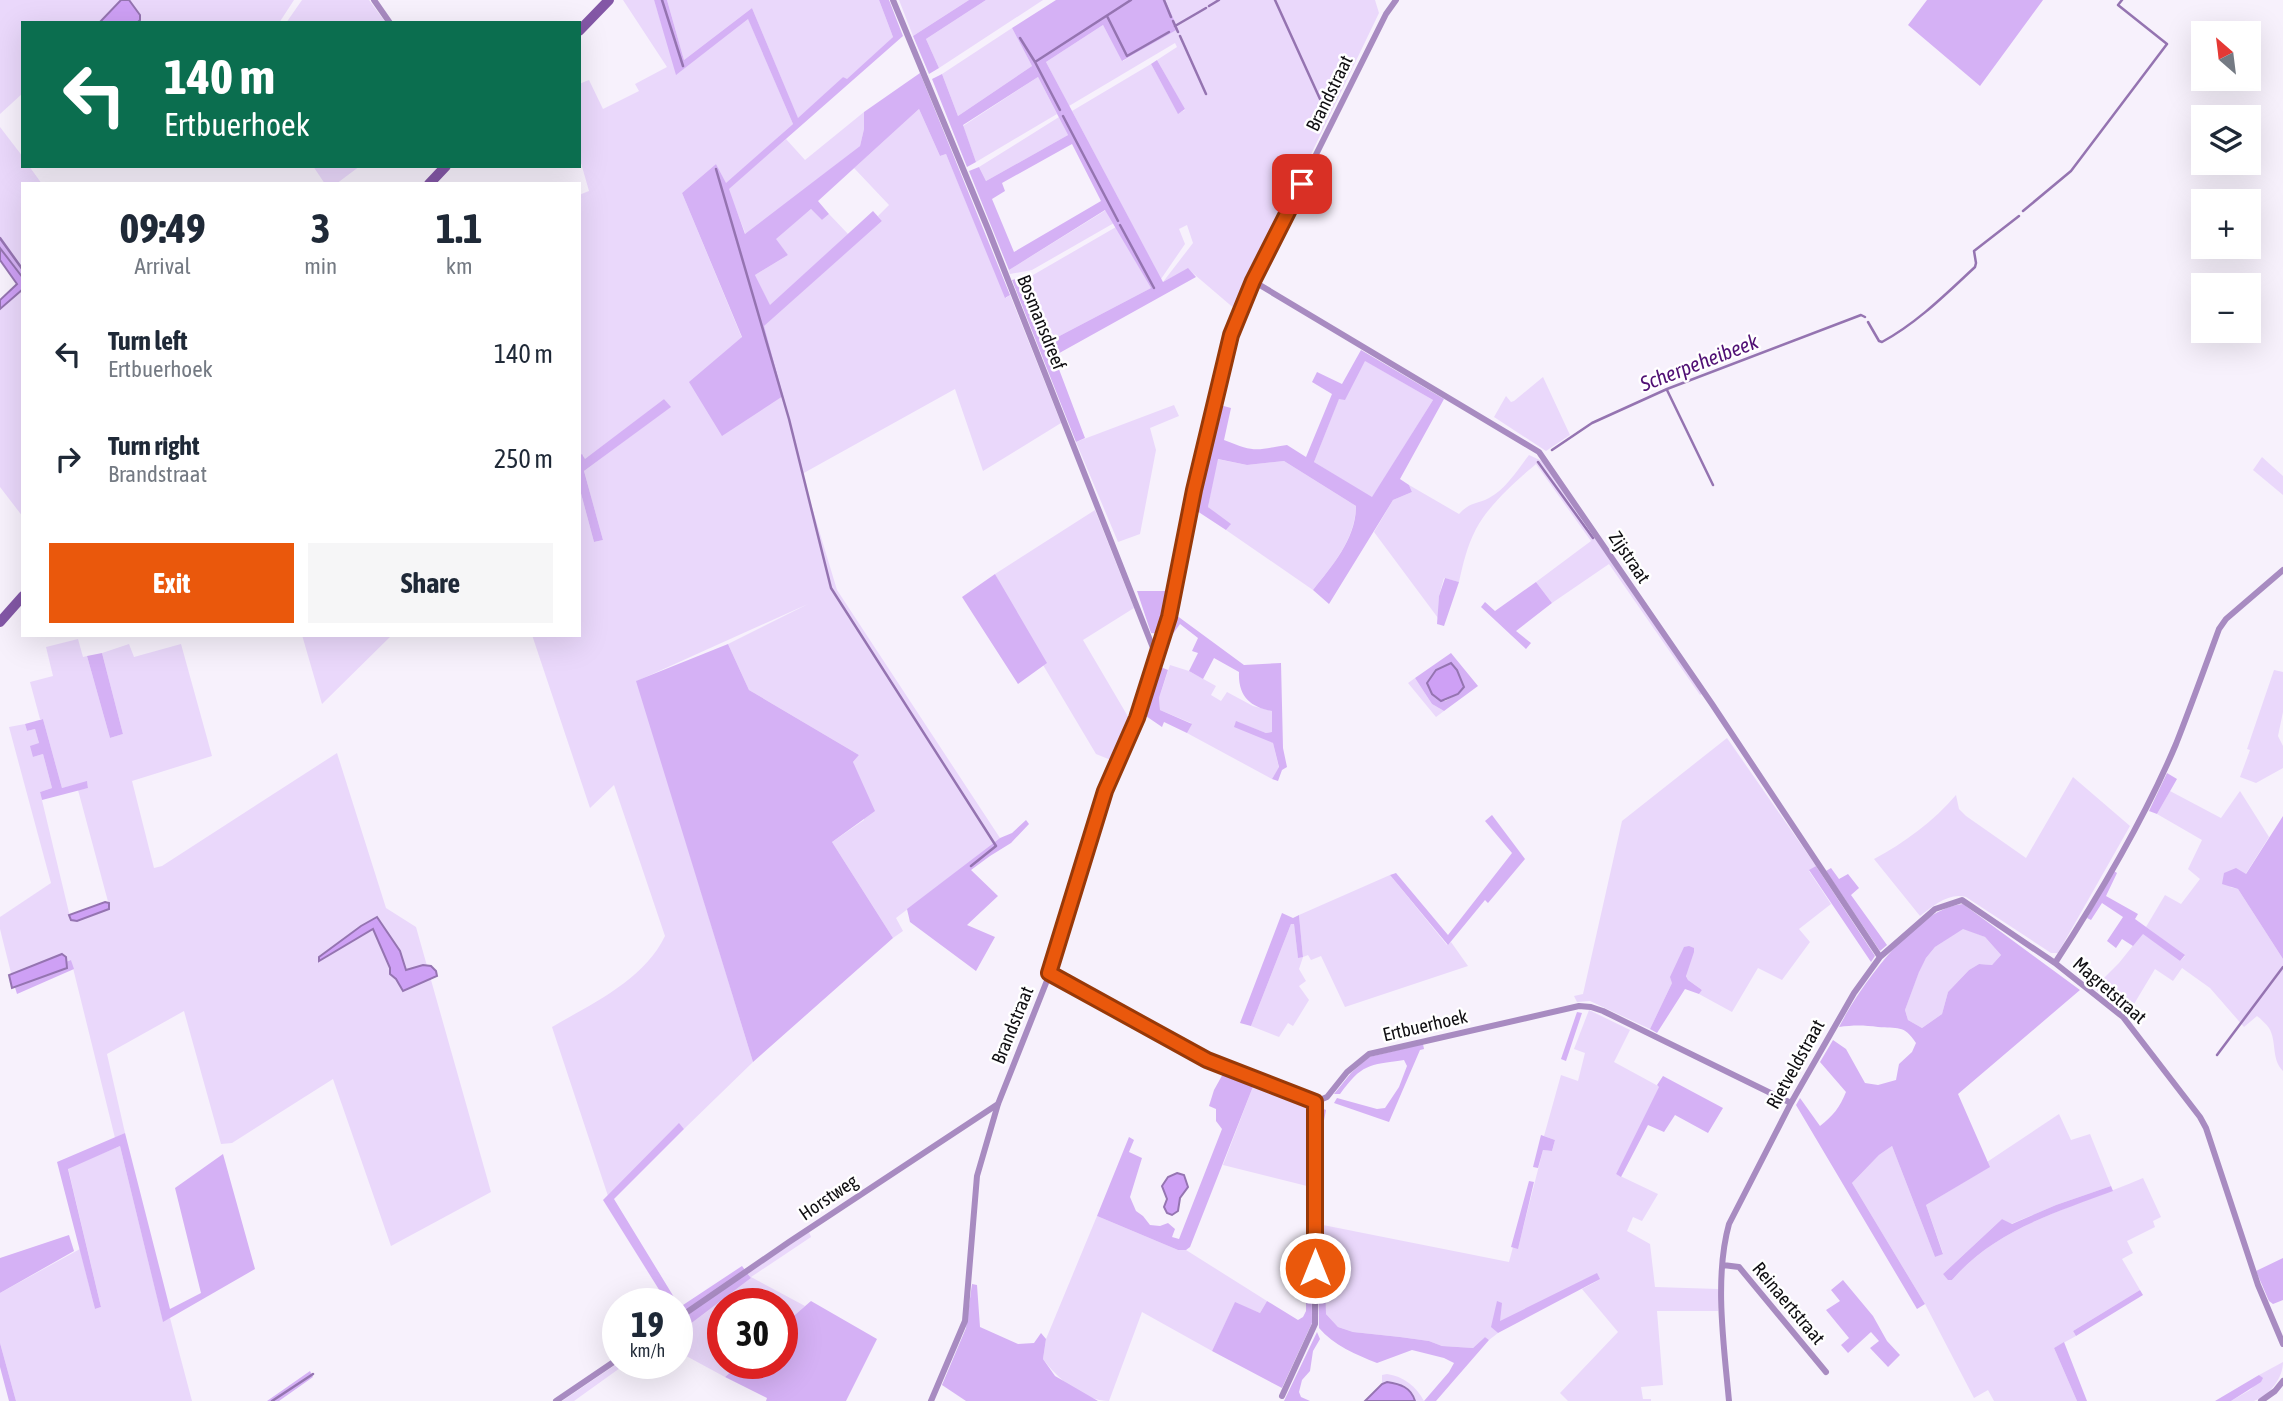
<!DOCTYPE html>
<html lang="en">
<head>
<meta charset="utf-8">
<style>
	body { margin:0; font-family:"Asap Condensed",sans-serif; background:#f6f6f7; color:#1f2937; height:100vh; display:flex; flex-direction:column; font-size:26px; white-space:nowrap }
	* { box-sizing:border-box; margin:0 }
	p { font-size:23px; color:#747a83 }
	.icon { flex:none; width:38px; height:38px; fill:none; stroke:currentColor; stroke-width:2; stroke-linecap:round; stroke-linejoin:round }
	.map { position:relative; flex:1; overflow:hidden }
	.drawer { position:absolute; left:21px; top:182px; width:560px; height:455px; display:flex; flex-direction:column; background:#fff; border-radius:0px; box-shadow:0 7px 28px #0002 }
	.drawer>* { flex:none }
	.top-card { position:absolute; left:21px; top:21px; width:560px; height:147px; border-radius:0px; box-shadow:0 7px 28px #0002; background:#0b6e4f; color:#fff; overflow:hidden }
	.needle { width:46px; rotate:332deg }
	.tools { position:absolute; left:2191px; top:21px; display:grid; gap:14px }
	.tools a { display:grid; place-items:center; width:70px; height:70px; border-radius:0px; background:#fff; box-shadow:0 7px 28px #0002; font-size:35px }
	.speed { position:absolute; left:602px; top:1288px; display:flex; gap:14px; font-size:35px; font-weight:700; text-align:center }
	.speed>* { display:grid; place-content:center; width:91px; height:91px; border-radius:50%; background:#fff; box-shadow:0 7px 28px #0002; line-height:1 }
	.speed small { font-size:18px; font-weight:400 }
	.speed .limit { border:10px solid #d22; background:#fff; color:#111 }
	.pin { position:absolute; display:grid; place-items:center; width:60px; height:60px; color:#fff; margin:-30px; border-radius:14px; box-shadow:0 4px 10px #0006 }
	.me { position:absolute; width:77px; margin:-38px; rotate:0deg; stroke-linejoin:round; filter:drop-shadow(0 0 5px #0008) }
	.turn { display:flex; align-items:center; gap:24px; height:147px; padding:0 28px; font-size:32px }
	.turn .icon { width:91px; height:91px; stroke-width:2.5 }
	.turn b { display:block; font-size:49px; line-height:60px }
	.eta { display:flex; justify-content:space-evenly; align-items:center; height:119px; text-align:center }
	.eta b { font-size:42px; font-weight:700; line-height:49px }
	.cta { display:flex; gap:14px; margin-top:auto; padding:14px 28px }
	.cta a { flex:1; height:80px; border-radius:0px; background:#ea580c; color:#fff; font-size:28px; font-weight:700; line-height:80px; text-align:center }
	.cta a+a { background:#f6f6f7; color:#1f2937 }
	ul { padding:0; list-style:none }
	li { display:flex; align-items:center; gap:21px; height:105px; padding:0 28px }
	li div { flex:1 }
	li b { display:block; font-size:26px }
	li em { font-style:normal }
	.map>svg:first-child { display:block }
</style>
</head>
<body>
<div class="map">
<svg width="2283" height="1401" viewBox="0 0 2283 1401">
	<rect width="100%" height="100%" fill="#f7f1fc"/>
	<path fill="#ead8fb" d="M0 0H294L279 23H23V93L0 114Z
		M302 0H369L386 23H286Z
		M623 0H654L677 74 748 18 793 124 726 184 716 164 682 193 742 338 763 326 882 221 878 216 889 205 854 168 919 109 940 156 946 154 1006 298 1010 295 1061 423 983 471 955 389 802 474 837 590 1000 838 896 918 903 931 893 938 832 842 864 820 853 762 859 755 749 690 728 644 808 604 637 681 753 1062 684 1129 679 1124 608 1196 552 1027C593 1003 644 980 665 936L614 785 590 808 532 635H579V486L594 542 603 540 584 471 670 407 664 399 585 460 583 455 579 456V195L589 191 579 156V84L589 80 603 109 639 91 635 84 667 67Z
		M667 0H879L893 37 847 80 843 77 798 119 752 8 684 60Z
		M899 0H969L913 36Z
		M986 0H1043L939 68 926 39Z
		M1165 0H1375L1379 13 1236 310 1188 269 1163 282 1193 243 1187 225 1179 229 1185 244 1161 279 1072 111 1151 64 1178 113 1185 110 1157 60 1177 47 1175 43 1069 106 1046 62 1103 25 1123 61 1177 29Z
		M1012 28 1032 66 958 116 942 74Z
		M1038 77 1057 114 976 162 963 126Z
		M864 112V129L860 146 746 235 728 189 786 139 805 160Z
		M1059 117 1068 135 986 181 979 167Z
		M0 127 23 157V166H29L42 184H23V270L0 238Z
		M313 166H360L336 184H325Z
		M811 209 822 220 829 214 848 234 770 306 755 275 788 255 775 239Z
		M1106 210 1114 223 1032 270 1010 274 1009 270Z
		M1116 227 1151 288 1048 342 1023 277 1033 275Z
		M23 289V517L0 487V309Z
		M1364 360 1433 400 1372 498 1314 462 1339 398 1345 399Z
		M1543 377 1570 435 1546 451 1494 417 1506 396 1511 402 1514 401Z
		M1174 405 1179 416 1150 428 1156 450 1140 534 1118 542 1076 442Z
		M1529 455 1542 461 1702 694 1700 695 1609 564 1552 603 1536 582 1591 541 1536 464C1517 480 1487 507 1476 529 1467 546 1463 564 1459 582L1444 578 1439 596 1438 618 1374 532 1393 500 1412 492 1409 485 1459 514C1471 501 1476 505 1489 498 1506 489 1518 469 1529 455Z
		M2262 457 2283 476V495L2253 470Z
		M1217 459 1247 465 1284 461 1356 506C1355 540 1332 566 1313 590L1226 530 1230 525 1208 507Z
		M1095 510 1134 608 1083 640 1130 720 1111 760 1096 754 1043 665 995 574Z
		M302 635H392L322 704Z
		M78 639 83 657 87 656 110 738 123 734 102 653 129 644 134 657 181 644 212 756 132 781 154 868 162 866 337 753 386 908 416 927 491 1192 391 1246 333 1079 232 1143 221 1144 184 1011 107 1054 125 1133 115 1138 71 960 13 981 0 929V917L51 883 9 727 25 724 27 731 35 729 39 743 33 757 43 754 52 788 40 792 71 921 110 909 78 790 88 788 87 782 62 788 43 719H40L30 682 53 676 46 647Z
		M1170 665 1189 671 1216 686 1211 695 1221 701 1227 692 1253 706 1272 711V732L1266 733 1237 722 1273 743 1279 768 1272 779 1187 733 1191 723 1160 710 1159 698Z
		M2274 670 2283 672V712L2278 736 2283 746V768L2256 783 2240 777 2250 750 2247 749Z
		M1415 678 1432 704 1444 711 1436 717 1408 683Z
		M1727 738 1816 866 1809 871 1831 904 1799 929 1810 942 1782 980 1758 968 1732 1012 1699 994 1702 990 1688 980 1686 975 1672 983 1650 1029 1590 1001 1577 1002 1574 996 1583 994 1622 821Z
		M2073 777 2130 826 2058 953H2051L1966 897C1949 892 1933 906 1920 916L1874 859C1904 843 1934 821 1956 795L1959 809 1966 816 2026 858Z
		M2170 791 2221 818 2240 791 2269 837 2245 875 2230 887 2238 889 2283 959V1071C2271 1060 2277 1041 2269 1028 2266 1024 2261 1019 2257 1016L2244 1027 2210 988 2182 968 2173 981 2155 969 2128 1014 2094 988 2119 963 2143 933 2180 961 2185 956 2146 927 2165 895 2181 904 2200 879 2188 869 2202 840 2157 814Z
		M1390 875 1447 945 1451 942 1468 966 1345 1007 1321 956 1311 960 1308 955 1303 957 1299 969 1306 981 1299 986 1309 1000 1293 1026 1288 1023 1279 1037 1251 1026 1291 924H1294L1298 957H1303L1299 915Z
		M1963 928 1985 937 2001 955 1992 965 1979 964 1969 970 1948 992 1942 1014 1922 1028 1908 1020 1905 1010 1919 971 1926 958 1935 947Z
		M1589 1010 1630 1030 1614 1062 1660 1087 1616 1174 1658 1194 1642 1221 1633 1217 1627 1231 1650 1244 1655 1287 1718 1289V1311H1657L1663 1385 1641 1387 1643 1399H1651V1401H1568L1560 1393 1618 1332 1582 1289 1599 1280 1492 1327 1498 1333 1489 1340 1485 1337 1473 1348 1442 1346 1429 1341 1400 1337 1353 1332 1338 1327 1326 1314 1325 1269 1318 1268V1224L1509 1262 1513 1247 1518 1248 1543 1150 1552 1151 1555 1140 1544 1136 1561 1075 1578 1081 1585 1053 1574 1049Z
		M1254 1084 1305 1102 1310 1106 1311 1187 1223 1165Z
		M2059 1114 2071 1140 2090 1134 2111 1186 2056 1205 2011 1224 2002 1219 1943 1274 1952 1280C2001 1223 2076 1207 2143 1178L2161 1217 2153 1221 2155 1227 2127 1241 2133 1253 2122 1259 2140 1290 2073 1331 2076 1336 2054 1348 2077 1401H1994L1988 1390 1974 1398 1925 1304 1852 1183 1879 1155 1892 1146 1935 1257 1943 1253 1926 1205 1989 1167 1987 1162Z
		M120 1146 163 1321 170 1318 192 1401H16L0 1343V1293L80 1249 95 1309 101 1307 68 1168Z
		M1097 1216 1178 1250H1186L1267 1301 1260 1313 1235 1303 1212 1351 1142 1312 1109 1401C1083 1401 1057 1378 1043 1359L1046 1339Z
		M809 1232 811 1237 751 1277 805 1306 782 1326V1304H723V1363H741L725 1377 677 1351V1334L751 1278 748 1273Z
		M2283 1362C2283 1378 2270 1395 2254 1401 2248 1401 2237 1401 2231 1401L2250 1390 2262 1378 2259 1375Z
		M618 1363H627L574 1401H562Z
		M1387 1374C1403 1376 1417 1387 1424 1401H1415C1411 1387 1396 1380 1382 1384V1375Z"/>
	<path fill="#d5b1f5" fill-rule="evenodd" d="M654 0H667L684 60 752 8 798 118 843 77 847 79 893 37 879 0H889L903 36 729 189 745 234 860 146 864 129V112L920 73 1010 295 1005 298 946 154 940 156 919 109 818 201 829 214 822 220 811 209 776 239 788 255 755 275 770 305 873 211 882 221 764 326 783 396 722 436 689 382 742 337 682 193 716 164 726 183 793 124 748 19 676 75Z
		M969 0H986L926 39 939 68 929 74 913 36Z
		M1056 0H1165L1178 29 1122 61 1103 25 1046 62 1163 282 1188 268 1196 277 1054 356 1085 438 1076 442 1012 280 1023 277 1048 342 1151 288 1105 210 1009 270 969 171 979 167 986 181 1068 135 1038 77 963 125 976 162 967 167 932 79 942 74 958 116 1032 66 1012 28ZM1072 144 1101 201 1014 252 992 199 1005 191 1002 183Z
		M1927 0H2043L1980 86 1908 25Z
		M1157 60 1185 109 1178 114 1151 64Z
		M0 238 23 270V278L0 248Z
		M1361 350 1444 399 1400 479 1409 485 1412 492 1393 500 1329 604 1313 590C1332 566 1356 539 1356 506L1284 461 1247 465 1218 459 1208 507 1231 524 1226 530 1197 511 1220 405 1231 408 1224 440C1256 453 1255 450 1287 445L1306 457 1332 394 1312 382 1317 372 1342 384ZM1365 361 1433 400 1372 497 1314 462 1339 399 1345 400Z
		M664 399 671 407 584 471 603 540 594 542 579 486V456L582 454 585 459Z
		M995 574 1047 663 1018 684 962 597Z
		M1445 578 1459 582 1444 626 1437 624 1439 596Z
		M1536 582 1552 603 1516 631 1531 643 1526 649 1481 607 1485 602 1495 611Z
		M1137 591H1171L1161 634 1151 633Z
		M1172 615H1176L1244 665 1281 663 1283 748 1287 767 1282 770 1278 781 1272 779 1279 767 1273 743 1234 727 1236 721 1266 733 1272 732V711C1250 707 1238 696 1239 672L1214 658 1203 679 1189 671 1198 653 1192 651 1198 638 1180 624 1170 638 1167 637Z
		M728 644 749 690 859 755 853 762 875 811 832 842 893 938 753 1062 636 681Z
		M102 653 123 734 110 738 87 656Z
		M1451 653 1478 686 1444 711 1432 704 1415 678ZM1451 663 1462 681 1458 694 1445 701 1432 694 1427 683Z
		M1158 666 1168 670 1159 698 1160 710 1192 724 1187 733 1164 722 1162 727 1143 714Z
		M43 719 62 788 87 781 88 788 42 800 40 792 52 788 43 754 33 757 30 746 39 743 35 729 27 731 25 724Z
		M2167 773 2177 779 2157 814 2149 811Z
		M1492 815 1525 859 1488 903 1485 900 1448 945 1390 875 1396 873 1448 935 1512 853 1485 821Z
		M2283 816V959L2238 889 2222 884 2224 873 2236 868 2246 874Z
		M1026 820 1029 824 1011 843 990 856 971 870 998 896 967 925 995 937 976 971 910 922 907 909 1000 838 1012 833Z
		M1816 866 1875 956 1871 962 1809 870Z
		M1831 868 1839 879 1848 874 1859 888 1851 895 1887 945 1880 951 1826 871Z
		M2114 871 2117 873 2106 896 2138 914 2135 919 2185 955 2180 961 2143 934 2133 946 2122 939 2116 948 2107 941 2123 917 2102 903 2091 920 2087 918Z
		M1963 904 2080 990 1958 1094 1990 1167 1926 1205 1943 1254 1935 1257 1892 1146 1879 1155 1852 1183 1925 1304 1917 1309 1796 1105 1800 1098 1820 1126C1833 1116 1840 1107 1846 1092L1820 1062 1833 1040 1846 1049 1865 1083 1878 1085 1896 1080 1899 1064 1912 1052 1916 1043C1904 1024 1897 1029 1878 1027 1864 1025 1853 1025 1839 1027 1860 987 1915 908 1963 904ZM1963 929 1985 937 2001 955 1992 965 1979 964 1969 970 1948 992 1942 1014 1922 1028 1908 1020 1905 1010 1919 972 1926 958 1935 947Z
		M1282 913 1293 918 1299 915 1303 957 1298 958 1294 924H1291L1251 1026 1240 1023Z
		M1689 946 1694 948V952L1686 976 1688 980 1702 990 1699 994 1685 989 1657 1033 1650 1029 1672 983 1670 977 1684 947Z
		M71 960 74 969 17 994 13 981Z
		M1577 1012 1582 1013 1566 1061 1561 1059Z
		M1423 1044 1424 1049 1420 1050 1389 1122 1334 1103 1337 1098 1377 1109 1385 1108 1399 1087 1407 1066 1404 1060C1368 1065 1362 1064 1340 1094H1334L1351 1073 1369 1057Z
		M1224 1072 1254 1084 1190 1247 1186 1250H1178L1097 1216 1129 1137 1134 1140 1129 1152 1142 1158 1130 1197 1136 1211 1143 1216 1150 1225 1160 1226 1168 1223 1175 1229 1172 1237 1179 1239 1222 1129 1216 1121V1109L1209 1106 1214 1090Z
		M1663 1076 1723 1108 1708 1133 1675 1115 1664 1132 1648 1125 1621 1177 1616 1174 1659 1087 1657 1085Z
		M1321 1108 1326 1110 1322 1131V1224H1318V1115Z
		M679 1123 684 1129 614 1199 680 1307 742 1266 751 1278 677 1334V1304H668L603 1200Z
		M125 1133 170 1309 201 1293 175 1188 223 1154 255 1269 163 1322 120 1146 68 1169 101 1307 95 1309 57 1162Z
		M1541 1135 1555 1140 1552 1151 1543 1150 1538 1168 1533 1167Z
		M1529 1181 1534 1182 1518 1249 1511 1247Z
		M2111 1186 2113 1191C2054 1213 1994 1231 1952 1280H1948L1943 1274 2002 1219 2012 1224 2056 1205Z
		M1311 1218 1312 1323 1282 1388 1212 1351 1235 1302 1260 1313 1267 1301 1298 1320 1303 1317 1306 1311V1219Z
		M69 1235 74 1251 0 1293V1258Z
		M2283 1258V1300L2273 1304 2269 1301 2256 1271Z
		M1318 1268H1325L1326 1314 1338 1327 1353 1332 1400 1337 1429 1341 1442 1346 1473 1348 1485 1337 1489 1340 1436 1401H1424L1449 1372 1454 1363 1444 1358 1412 1350 1377 1363C1357 1355 1333 1345 1319 1328Z
		M1597 1273 1600 1279 1498 1333 1491 1327 1497 1301 1502 1303 1500 1321Z
		M1843 1280 1873 1316 1887 1341 1900 1355 1888 1367 1870 1348 1879 1341 1871 1332 1848 1353 1841 1345 1849 1338 1826 1310 1840 1301 1831 1290Z
		M972 1284 977 1285 980 1327 1018 1344 1034 1343 1041 1333 1046 1339 1043 1359 1055 1376 1098 1401H966L942 1385 966 1328Z
		M2140 1290 2143 1295 2076 1336 2073 1331Z
		M811 1301 877 1339 846 1401H766L767 1398 725 1377 741 1363H782V1326Z
		M1317 1332 1320 1339 1313 1351 1310 1371 1302 1380 1299 1392 1301 1397 1310 1401H1284Z
		M2064 1342 2087 1401H2077L2054 1348Z
		M0 1343 16 1401H9L0 1367Z
		M310 1371 313 1377 279 1401H267Z
		M2259 1375 2263 1378 2261 1382 2231 1401H2215Z"/>
	<path fill="#cea0f5" stroke="#9574b1" stroke-width="2" d="M121 0H129L140 15V20L137 23H99Z
		M0 248 23 278V289L0 309V300L17 284 0 260Z
		M1451 663 1457 670 1464 687 1458 694 1441 701 1432 694 1427 683 1436 670Z
		M105 902 109 903V909L77 921 71 920 69 915Z
		M377 917 400 951 406 970 423 965 431 966 436 971 437 976 403 991 396 979 390 974V968L373 929 319 961V957L361 926Z
		M62 954 66 957 67 968 12 988 9 975Z
		M1177 1173 1184 1175 1188 1187 1180 1198 1178 1211 1172 1215 1167 1213 1164 1207 1167 1199 1162 1186 1168 1177Z
		M1387 1382C1400 1384 1411 1387 1415 1401H1365L1382 1384Z"/>
	<g fill="none" stroke-linecap="round" stroke-linejoin="round">
		<path stroke="#9574b1" stroke-width="2.5" d="M662 0 683 66
			M1164 0 1171 17
			M1275 0 1325 110
			M1209 6 1219 0
			M1107 16 1127 56 1169 32
			M1173 21 1178 32
			M1175 26 1206 8
			M1180 36 1206 94
			M1020 38 1035 62 1131 0
			M1035 62 1060 110
			M1063 116 1118 221
			M716 169 789 419 831 588 996 846 971 866
			M2023 211 2071 171 2167 44 2118 5 2122 0
			M1120 225 1154 288
			M0 238 23 270
			M1868 322 1879 341 1882 342C1917 323 1946 294 1975 267L1976 263 1974 251 2019 216
			M1667 390 1713 485
			M1552 450 1592 423 1667 389 1861 315 1865 317
			M1538 462 1593 538
			M2217 1055 2283 967
			M272 1401 313 1374"/>
		<path stroke="#a88bc1" stroke-width="6" d="M374 0 390 23
			M893 0 988 229 1157 658
			M1253 281 1539 452 1712 704 1880 957
			M2055 963C2100 894 2144 820 2176 744 2191 706 2205 667 2219 629L2226 619 2283 570
			M1050 973 1207 1060 1315 1102 1327 1097 1347 1072 1369 1054 1579 1006 1591 1007 1603 1011 1791 1103
			M1723 1265 1739 1267 1826 1372
			M677 1319 789 1242 998 1104
			M1282 1396 1315 1324V1102
			M556 1401 618 1359
			M931 1401 965 1321 977 1176 998 1104 1050 973 1105 791 1137 717 1157 658 1169 617 1194 490 1231 335 1253 281 1386 14 1396 0
			M1729 1401C1724 1346 1714 1278 1729 1224L1791 1103 1854 993 1880 957 1935 909 1962 900 2055 963 2123 1017 2200 1117 2206 1128 2258 1285 2283 1344
			M2261 1401 2275 1391 2283 1381"/>
		<path stroke="#8357a6" stroke-width="10" d="M579 31 609 0
			M429 184 446 166
			M0 622 23 596"/>
	</g>
	<g fill="none" stroke-linecap="round" stroke-linejoin="round">
		<g stroke="#983908" stroke-width="18">
			<path id="route" d="M1302 184 1253 281 1231 335 1194 490 1169 617 1137 718 1105 791 1049 973 1207 1060 1315 1102V1268"/>
		</g>
		<use href="#route" stroke="#ea580c" stroke-width="12"/>
	</g>
	<g text-anchor="middle" dominant-baseline="central" stroke-width="5" stroke-linejoin="round" paint-order="stroke">
		<g font-size="19" fill="#100f12" stroke="#fff">
			<text transform="translate(1329 93) rotate(-64)">Brandstraat</text>
			<text transform="translate(1042 322) rotate(68)">Bosmansdreef</text>
			<text transform="translate(1630 557) rotate(56)">Zijstraat</text>
			<text transform="translate(2110 990) rotate(41)">Magretstraat</text>
			<text transform="translate(1012 1025) rotate(-68)">Brandstraat</text>
			<text transform="translate(1425 1025) rotate(-13)">Ertbuerhoek</text>
			<text transform="translate(1795 1064) rotate(-61)">Rietveldstraat</text>
			<text transform="translate(828 1197) rotate(-34)">Horstweg</text>
			<text transform="translate(1789 1303) rotate(50)">Reinaertstraat</text>
		</g>
		<g font-size="21" font-style="italic" fill="#501074" stroke="#fff">
			<text transform="translate(1699 362) rotate(-21)">Scherpeheibeek</text>
		</g>
	</g>
</svg>
<div class="tools">
<a><svg class="needle" viewBox="-14 -14 28 28"><path d="M0-13l5 13h-10z" fill="#e53935"/><path d="M0 13l5-13h-10z" fill="#747a83"/></svg></a>
<a><svg class="icon" aria-label="layers" viewBox="0 0 24 24"><path d="M12 4l9 5-9 5-9-5zM3 14l9 5 9-5"/></svg></a>
<a>+</a>
<a>−</a>
</div>
<div class="speed"><div>19<small>km/h</small></div><div class="limit">30</div></div>
<div class="pin" style="left:1302px;top:184px;background:#d93025"><svg class="icon" aria-label="arrive" viewBox="0 0 24 24"><path d="M6 21V4h12l-3 4 3 4H6"/></svg></div>
<svg class="me" style="left:1315px;top:1268px" viewBox="-20 -20 40 40"><circle r="17" fill="#ea580c" stroke="#fff" stroke-width="3"/><path d="M0-11L8 9 0 5-8 9z" fill="#fff"/></svg>
<div class="top-card">
<div class="turn"><svg class="icon" aria-label="left" viewBox="0 0 24 24"><path d="M17 20v-9H6M10 6l-5 5 5 5"/></svg><div><b>140 m</b>Ertbuerhoek</div></div>
</div>
<section class="drawer">
<div class="eta">
<div><b>09:49</b><p>Arrival</p></div>
<div><b>3</b><p>min</p></div>
<div><b>1.1</b><p>km</p></div>
</div>
<ul>
<li><svg class="icon" aria-label="left" viewBox="0 0 24 24"><path d="M17 20v-9H6M10 6l-5 5 5 5"/></svg><div><b>Turn left</b><p>Ertbuerhoek</p></div><em>140 m</em></li>
<li><svg class="icon" aria-label="right" viewBox="0 0 24 24"><path d="M7 20v-9h11M14 6l5 5-5 5"/></svg><div><b>Turn right</b><p>Brandstraat</p></div><em>250 m</em></li>
</ul>
<div class="cta"><a>Exit</a><a>Share</a></div>
</section>
</div>
</body>
</html>
